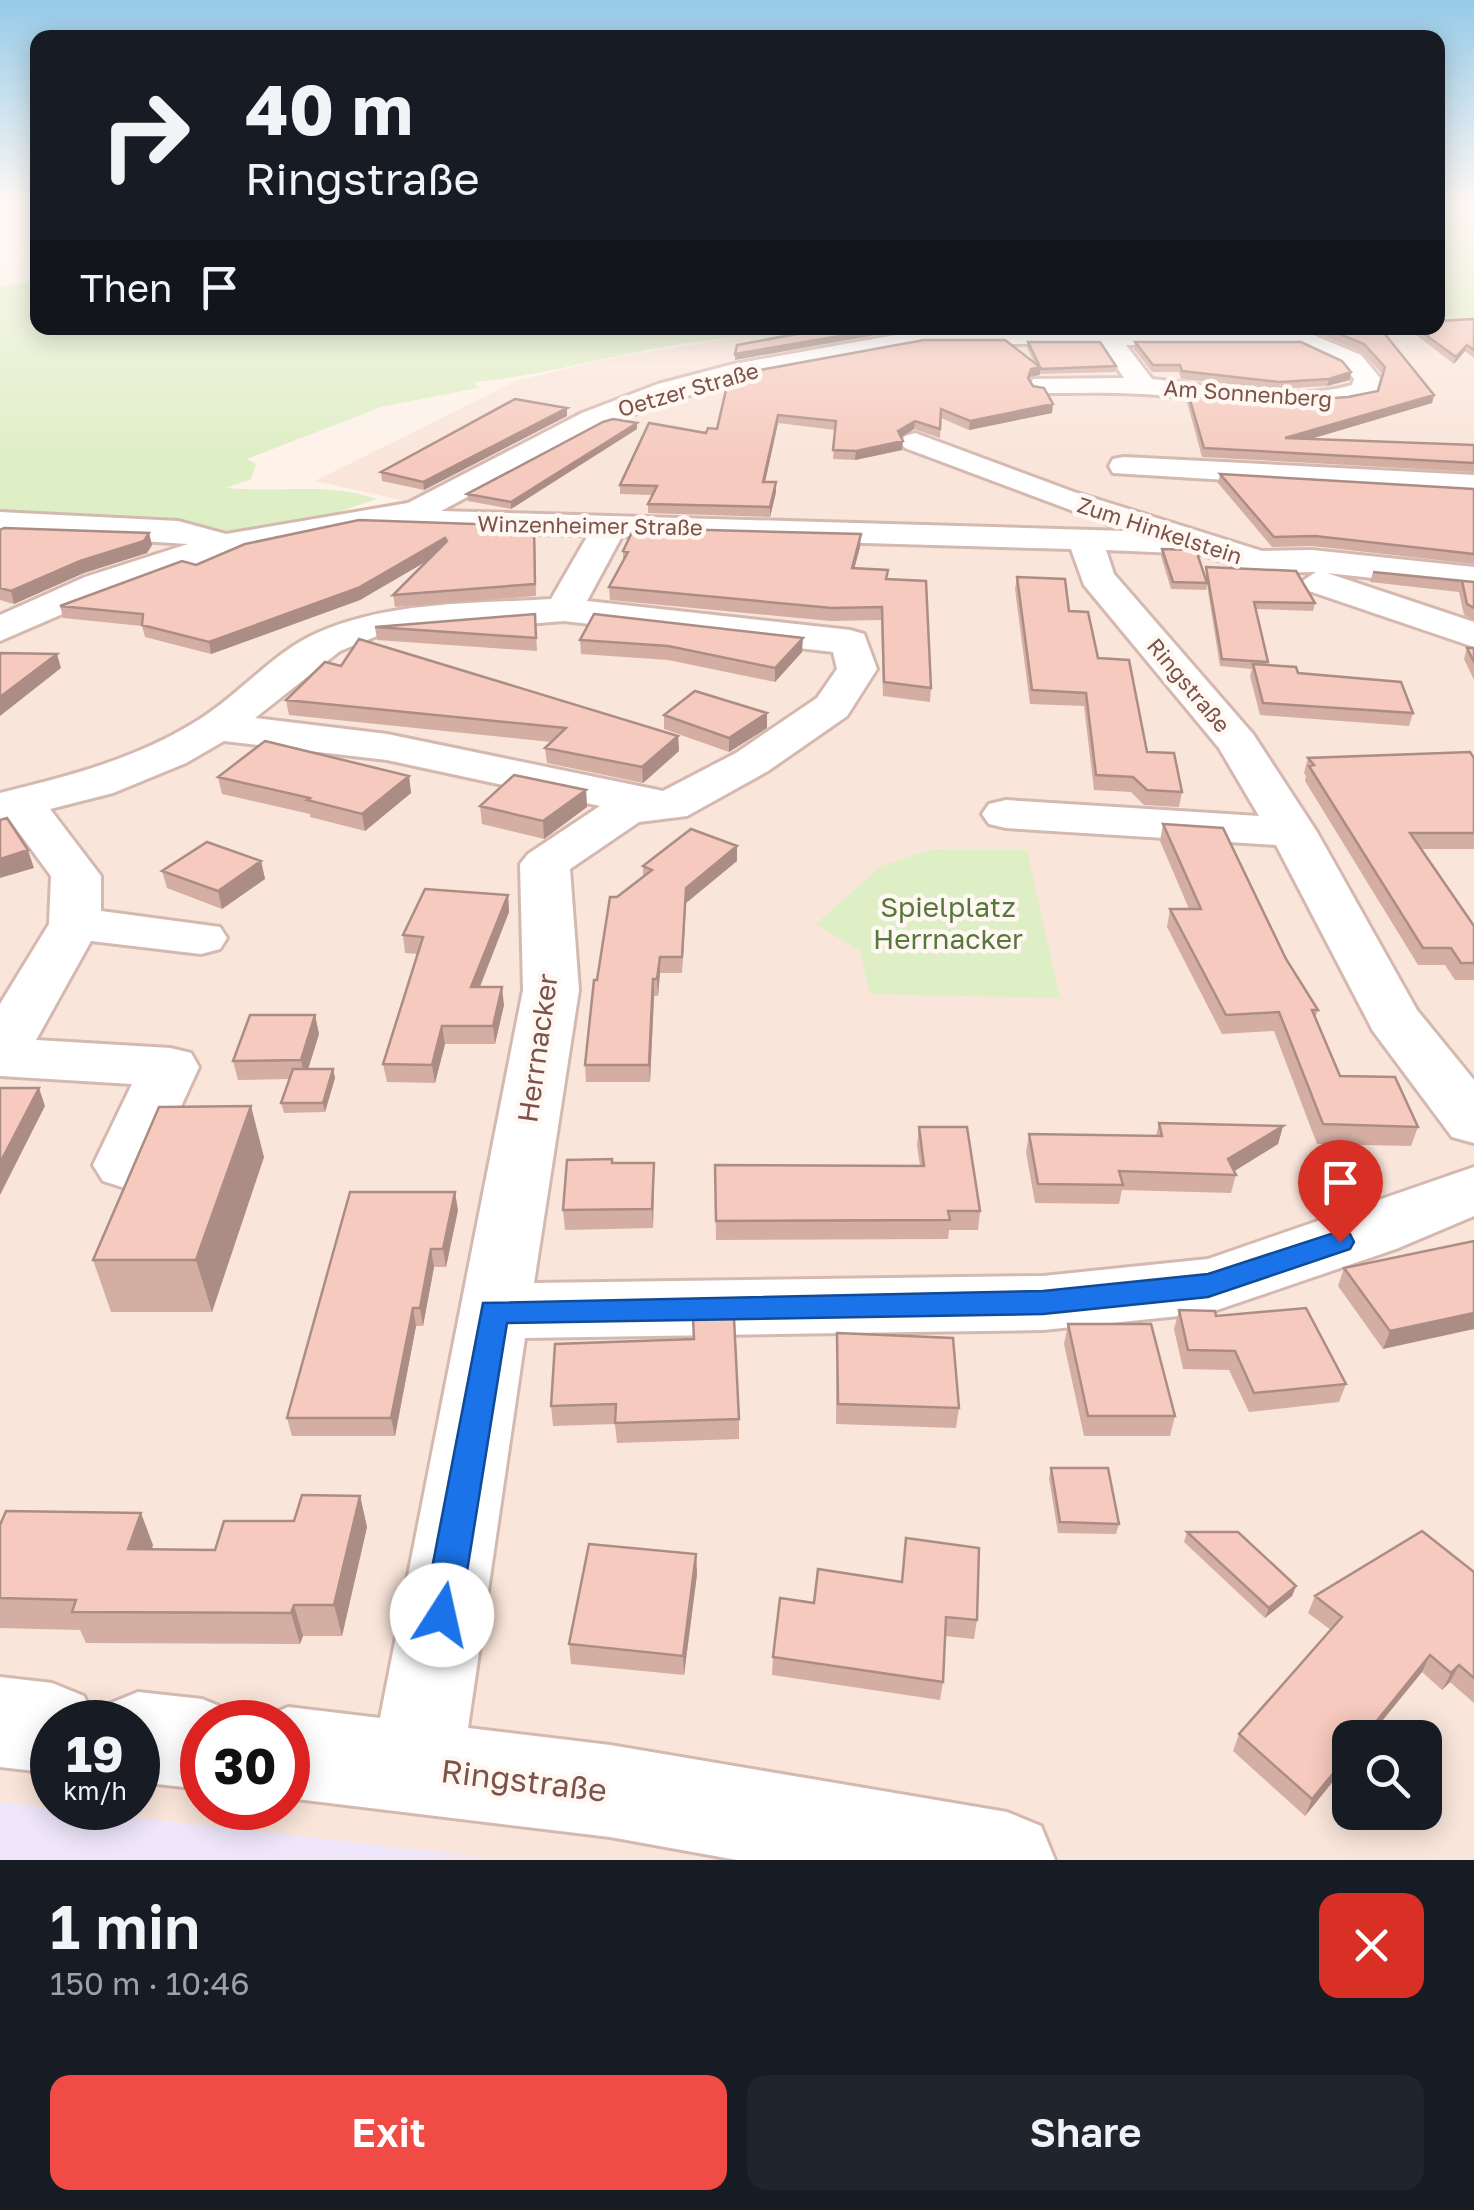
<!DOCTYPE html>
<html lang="en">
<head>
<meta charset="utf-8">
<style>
	body { margin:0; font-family:"Golos Text",sans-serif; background:#20242c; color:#f1f3f6; height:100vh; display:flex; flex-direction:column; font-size:38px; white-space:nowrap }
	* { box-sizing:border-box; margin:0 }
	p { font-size:32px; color:#9ea1a6 }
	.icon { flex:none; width:55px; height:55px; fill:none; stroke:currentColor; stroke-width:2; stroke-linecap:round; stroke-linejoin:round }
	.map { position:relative; height:1860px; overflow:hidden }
	.details { display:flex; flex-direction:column; background:#171b24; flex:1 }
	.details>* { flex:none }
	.banner { position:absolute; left:30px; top:30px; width:1415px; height:305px; border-radius:20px; box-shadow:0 5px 25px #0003; background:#171b24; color:#f1f3f6; overflow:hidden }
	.controls { position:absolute; left:1332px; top:1720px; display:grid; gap:20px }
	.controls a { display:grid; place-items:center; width:110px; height:110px; border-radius:20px; background:#171b24; box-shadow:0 5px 25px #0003; font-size:50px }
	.speed { position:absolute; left:30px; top:1700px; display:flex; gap:20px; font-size:50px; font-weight:700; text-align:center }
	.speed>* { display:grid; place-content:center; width:130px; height:130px; border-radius:50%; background:#171b24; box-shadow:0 5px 25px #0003; line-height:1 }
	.speed small { font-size:25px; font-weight:400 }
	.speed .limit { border:15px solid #d22; background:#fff; color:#111 }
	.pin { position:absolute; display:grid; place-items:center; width:85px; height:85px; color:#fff; margin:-102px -42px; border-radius:50% 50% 50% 0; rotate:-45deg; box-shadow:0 0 10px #0007 }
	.pin .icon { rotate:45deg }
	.me { position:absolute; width:110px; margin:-55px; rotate:10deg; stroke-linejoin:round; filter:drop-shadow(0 0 8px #0008) }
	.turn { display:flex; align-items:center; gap:35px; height:210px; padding:0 50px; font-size:45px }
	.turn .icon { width:130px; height:130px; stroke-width:2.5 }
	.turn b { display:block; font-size:70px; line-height:85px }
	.then { display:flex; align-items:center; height:95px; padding:0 50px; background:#0003; gap:20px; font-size:38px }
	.round { display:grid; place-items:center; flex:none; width:105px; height:105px; border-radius:20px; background:#20242c }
	.head { display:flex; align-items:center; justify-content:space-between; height:170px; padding:0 50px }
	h1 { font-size:60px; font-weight:600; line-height:75px }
	.primary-button { display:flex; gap:20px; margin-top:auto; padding:20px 50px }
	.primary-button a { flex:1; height:115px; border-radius:20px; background:#f14b45; color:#fff; font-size:40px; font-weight:600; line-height:115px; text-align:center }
	.primary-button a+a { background:#20242c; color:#f1f3f6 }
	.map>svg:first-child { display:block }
</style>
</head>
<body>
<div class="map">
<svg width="1474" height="1860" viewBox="0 0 1474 1860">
	<rect width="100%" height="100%" fill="#fef2e9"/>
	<path fill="#f9e5da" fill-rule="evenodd" d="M1438 317 1474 318V1860H0V533L248 543 428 506 315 481 518 380 618 357 755 335 791 339 800 328H1438ZM52 1722H138V1808H52ZM202 1722H288V1808H202ZM1350 1738H1425V1812H1350Z"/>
	<path fill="#efe6fb" d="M0 1802 490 1858 0 1860Z"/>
	<path fill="#deeec5" d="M1438 203H1474V318L1438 317Z
		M37 280 38 328H800L791 339C685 328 579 373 474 382L478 388 381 407 247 459 256 464 251 479 226 488C276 493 328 482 377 499L332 514 225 535 0 520V287Z
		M932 849 1027 850 1060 998 870 994 860 951 816 924 881 866Z"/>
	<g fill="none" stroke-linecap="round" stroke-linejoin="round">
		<g stroke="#d5b9b0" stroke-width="6">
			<path id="minor" d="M923 330 1304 331 1361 355 1380 378 1375 396C1296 418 1224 399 1144 394 1110 392 1076 393 1043 393L1033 391 1030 385 1033 379 1124 378 1101 344H923L737 379 602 425 441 511 1127 531 905 448 900 442 905 436 915 433 1074 492 1262 551 1312 550 1474 567V589L1327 573 1474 622V647L1306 590 1301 582 1316 572 1259 573 1200 554 1106 550 1114 574 1253 734 1317 832 1417 1010 1474 1080V1143L1452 1137 1373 1031 1276 845 1006 828 989 824 982 814 989 804 1006 800 1259 816 1219 748 1084 585 1071 549 622 536 587 601 850 630 864 634 877 669 847 716 768 771 687 816 639 822 570 869 579 990 534 1283 1043 1276 1208 1259 1474 1167V1216L1396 1249 1208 1313 1043 1330 525 1338 468 1728 610 1745 1007 1812 1041 1826 1055 1860H737L610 1837 288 1798V1722L256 1721 288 1707 380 1718 523 990 520 864 528 854 600 806 387 760 224 741 186 763 113 793 50 809 101 876V911L220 927 227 938 220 949 201 954 91 941 36 1040 170 1048 191 1053 199 1067 147 1181 125 1188 103 1181 93 1165 132 1084 0 1076V1004L49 924 51 876 9 819 0 821V793C70 776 139 758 200 719 240 694 275 651 317 633 390 601 473 604 551 599L588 535 437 532 410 522 369 526 225 555 111 593 0 641V615L85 577 188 544 0 532V512L178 521 226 534 408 503 582 413 658 384 734 364ZM1126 345H1300L1343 365 1354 379 1352 385C1288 403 1217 386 1152 379ZM564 621 833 652 837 669 817 698 736 753 663 791 387 734 255 718 340 651 377 636Z
				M1124 457 1474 475V495L1113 473 1109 466 1113 459Z
				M0 1677 52 1683 84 1696 95 1722H52V1773L0 1767Z
				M138 1692 202 1699 234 1712 238 1722H202V1789L138 1782V1722H99L106 1705Z"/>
		</g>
		<use href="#minor" fill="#fff" fill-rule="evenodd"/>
	</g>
	<path fill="#d4aea3" d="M1474 319V358L1465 351 1454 364 1407 328H1438Z
		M1305 328H1380L1434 395 1432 403 1311 439 1474 445V472L1202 457 1187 402 1188 393 1290 401 1348 397 1378 391 1383 375 1362 352Z
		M1028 342 1116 366 1115 372 1040 374 1030 377 1029 380 1052 413 969 430 941 418 940 438 914 429 901 437 902 450 855 460 833 459 835 430 778 423 765 482 776 492 770 517 648 513V504L652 495 620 494V485L706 433 717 429 729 377 1034 362 1027 348Z
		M1135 342 1351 372 1350 380 1327 386 1278 389 1181 379 1179 372H1152L1134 349Z
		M567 408V416L424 490 382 481 381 472Z
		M637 423V429L511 509 468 501 467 494Z
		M1220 474 1474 489V564L1312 546 1272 547 1218 483Z
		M359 520 535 538 536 596 395 607 393 595 429 559 360 600 211 654 145 637 142 626 63 618 60 606 196 565Z
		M0 530 149 533 152 545 147 553 84 573 14 604 0 600Z
		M860 547 854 568 887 579 931 688 930 702 883 696 881 620 831 621 610 600 609 587 623 561V551Z
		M1162 549 1206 579V567L1315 603 1313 611 1256 609 1267 665 1298 673 1413 713 1409 726 1260 715 1250 676 1252 669 1220 666 1207 585 1206 590 1171 589 1161 556Z
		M1373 572 1474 582V620L1464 615 1459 592 1370 582Z
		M1017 577 1069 611 1098 658 1147 752 1182 792 1179 807 1144 805 1131 792 1094 790 1084 706 1030 704 1015 589Z
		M535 614 537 651 377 640 375 627Z
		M580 640 802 652 775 682 668 660 581 654Z
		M1467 648H1474V680L1464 659Z
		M341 666 678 736 679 751 643 783 547 763 545 748 551 742 289 715 286 700Z
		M767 713V728L729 752 664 729V715Z
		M1308 758H1474V849H1421L1474 926V980H1455L1445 965H1418L1305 781 1306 776 1304 773Z
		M409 776 411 793 365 831 310 817V814L222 794 218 777Z
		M586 790 587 807 544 839 482 824 480 806Z
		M1163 824 1286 959 1318 1010 1315 1018 1340 1076 1418 1127 1411 1146 1317 1144 1274 1031 1222 1034 1167 927 1170 909H1189L1160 841Z
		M261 861 265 879 222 909 167 888 162 871Z
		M737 861 686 903 682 973H660L658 996H654L650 1082H586L585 1065 597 980 617 897 643 877V866Z
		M508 895 509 912 480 987 504 1005 495 1044H445L435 1083 387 1082 383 1064 418 954 405 953 403 935Z
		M315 1015 319 1034 308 1069H333L335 1078 325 1112 284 1113 281 1103 289 1079 238 1080 233 1061Z
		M1159 1123 1283 1126 1278 1144 1234 1171 1236 1175 1231 1193 1122 1190 1119 1204 1035 1203 1026 1152 1029 1134 1156 1136Z
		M919 1127 980 1211 978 1230H949L948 1239 716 1240 715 1165 920 1166 917 1145Z
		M264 1157 212 1312H111L93 1260Z
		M612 1163H654L653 1228 565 1230 563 1210Z
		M458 1210 446 1267H434L423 1326H416L395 1436H292L287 1418Z
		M1474 1241 1383 1349 1338 1286 1344 1268Z
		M1179 1310 1216 1316 1346 1384 1339 1402 1249 1412 1229 1370 1183 1369 1174 1329Z
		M1068 1324 1175 1416 1170 1436H1084L1064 1344Z
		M837 1333 959 1408 956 1428 836 1424Z
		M694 1339 739 1419V1439L617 1443 615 1424 553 1426 551 1406Z
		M1051 1468 1119 1524 1116 1534 1058 1533 1049 1478Z
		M360 1496 367 1527 342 1636H303L300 1644 86 1643 80 1630 0 1628V1525L153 1545 152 1549 215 1550Z
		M1187 1532 1296 1586 1292 1596 1265 1618 1184 1542Z
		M696 1554 697 1574 684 1675 571 1664 569 1644Z
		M1474 1572V1703L1450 1682 1442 1690 1422 1672 1305 1816 1233 1751 1239 1734 1331 1630 1308 1613 1315 1596Z
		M780 1598 977 1620 974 1639 945 1636 943 1682 940 1700 772 1675 773 1657Z"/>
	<path fill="#ac8d85" d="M886 328H916L735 360V354Z
		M1467 345 1465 351 1454 364 1456 357Z
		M1040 367V375L1030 377 1027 387 1031 369Z
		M1351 372 1350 380 1327 386 1329 379Z
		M1434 395 1432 403 1283 447 1285 438Z
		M1053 404 1052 413 969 430 970 421Z
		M567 408V416L424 490 423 482Z
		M778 415V423L763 491V482Z
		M915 421 914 429 897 440 898 431Z
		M637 423V429L511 509V502Z
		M903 441 902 450 855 460 856 451Z
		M776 482V492L770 517V507Z
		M149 533 152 545 147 553 84 573 14 604 11 591Z
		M861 534 860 547 851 581 852 568Z
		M445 538 446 550 360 600 211 654 209 642Z
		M803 638 802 652 775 682V668Z
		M57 654 61 668 0 716V697Z
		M767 713V728L729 752V738Z
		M678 736 679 751 643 783 642 767Z
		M409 776 411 793 365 831 362 814Z
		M586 790 587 807 544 839 543 821Z
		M737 846V861L686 903 682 973 686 888Z
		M28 850 34 868 0 878V859Z
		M261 861 265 879 222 909 218 891Z
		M508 895 509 912 473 1004 471 987Z
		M660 957V973L658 996 657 979Z
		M653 979 654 996 650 1082 649 1065Z
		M502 987 504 1005 495 1044 493 1026Z
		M315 1015 319 1034 305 1079 301 1060Z
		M442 1026 445 1044 435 1083 432 1065Z
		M333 1069 335 1078 325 1112 323 1103Z
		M39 1088 45 1106 0 1195V1163Z
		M251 1106 264 1157 212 1312 196 1260Z
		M1283 1126 1278 1144 1228 1175V1159Z
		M654 1163V1182L653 1228 652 1209Z
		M455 1192 458 1210 446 1267 443 1249Z
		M431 1249 434 1267 423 1326 420 1308Z
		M413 1308 416 1326 395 1436 391 1418Z
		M1474 1313V1329L1383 1349 1390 1331Z
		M360 1496 367 1527 342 1636 334 1605Z
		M141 1513 153 1545 141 1580 128 1549Z
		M696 1554 697 1574 684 1675 683 1656Z
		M1296 1586 1292 1596 1265 1618 1269 1608Z
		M294 1605 303 1636 300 1644 291 1613Z
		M1430 1655 1422 1672 1368 1738H1363Z
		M1459 1665 1450 1682 1442 1690 1451 1673Z
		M1350 1753V1760L1305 1816 1312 1799Z"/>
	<path fill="#f6cabe" stroke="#ac8d85" stroke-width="2.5" d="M1474 319V350L1467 345 1456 357 1416 328H1438V321Z
		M829 328H886L735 354 737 345Z
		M1325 328H1380L1434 395 1285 438 1474 445V463L1204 448 1188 393 1290 401 1348 397 1378 391 1385 367 1364 344Z
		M924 340H1005L1040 367 1031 369 1028 378 1033 386 1044 388 1053 404 970 421 941 409 940 429 915 421 898 431 903 441 856 451 833 450 836 421 778 415 763 482H776L770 507 648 504 657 486 620 485 649 423 706 433 708 428 717 429 729 377 738 374Z
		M1028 342H1100L1116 366 1041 369Z
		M1135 342H1301L1342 361 1351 372 1329 379 1279 382 1182 371 1180 365H1153Z
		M515 399 567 408 423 482 381 472Z
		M613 419 637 423 511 502 467 494 603 422Z
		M1220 474 1474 489V554L1315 536 1274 537Z
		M359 520 534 526 535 584 393 595 447 541 445 538 358 588 209 642 142 625 143 614 60 606 182 561 196 565 245 544Z
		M4 528 149 533 144 541 80 561 11 591 0 588V530Z
		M634 528 861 534 852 568 888 570 886 579 926 581 931 688 884 682 882 607 832 608 609 587 628 552 623 551Z
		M1162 549 1196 550 1207 583 1173 582Z
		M1206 567 1296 571 1315 603 1254 602 1268 662 1222 659Z
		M1373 572 1474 582V608L1467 604 1462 581Z
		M1017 577 1065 579 1069 611 1088 612 1098 658 1129 660 1147 752 1174 753 1182 792 1147 790 1133 777 1096 775 1086 693 1032 690Z
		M535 614 536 638 375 627Z
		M594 614 803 638 775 668 668 646 580 640Z
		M359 639 678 736 642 767 545 748 566 728 286 700 325 662 341 666Z
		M1467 648H1474V662Z
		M0 653 57 654 0 697Z
		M1253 664 1296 667 1298 673 1401 682 1413 713 1263 703Z
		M695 691 767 713 729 738 664 715Z
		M265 741 409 776 362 814 307 800 310 798 218 777Z
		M1470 752 1474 758V833H1410L1474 926V963H1461L1451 948H1423L1309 766 1314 765 1308 758Z
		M514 775 586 790 543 821 480 806Z
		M7 818 28 850 0 859V820Z
		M1163 824 1223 828 1286 959 1318 1010H1312L1340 1076 1395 1077 1418 1127 1323 1124 1279 1012 1226 1015 1170 909H1201Z
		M691 829 737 846 686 888 682 957H660L657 979H653L649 1065H585L594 980H597L610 897H617L652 870 643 866Z
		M207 842 261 861 218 891 162 871Z
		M425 889 508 895 471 987H502L493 1026H442L432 1065 383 1064 423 937 403 935Z
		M250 1015H315L301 1060 233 1061Z
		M293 1069H333L323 1103H281Z
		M0 1088H39L0 1163Z
		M251 1106 196 1260H93L159 1107Z
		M1159 1123 1283 1126 1228 1159 1236 1175 1119 1171 1123 1185 1038 1184 1029 1134 1162 1136Z
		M919 1127H967L980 1211H948L950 1220 716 1221 715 1165 924 1166Z
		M612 1159V1163H654L652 1209 563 1210 567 1160Z
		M350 1192H455L443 1249H431L420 1308H413L391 1418H287Z
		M1474 1241V1313L1390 1331 1344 1268Z
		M1306 1308 1346 1384 1254 1393 1235 1351 1188 1350 1179 1310 1215 1311 1216 1316Z
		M734 1318 739 1419 615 1423 616 1404 551 1406 555 1344 694 1339 693 1319Z
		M1068 1324H1151L1175 1416H1088Z
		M837 1333 953 1338 959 1408 838 1404Z
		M1051 1468H1108L1119 1524 1060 1522Z
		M302 1495 360 1496 334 1605H294L291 1613 72 1612 76 1600 0 1598V1525L6 1511 141 1513 128 1549 215 1550 224 1521H294Z
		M1422 1531 1474 1572V1678L1459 1665 1451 1673 1430 1655 1363 1738H1350V1753L1312 1799 1239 1734 1342 1617 1315 1596Z
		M1187 1532H1238L1296 1586 1269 1608Z
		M906 1538 979 1548 977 1620 946 1617 943 1682 773 1657 780 1598 814 1603 818 1569 902 1582Z
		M589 1544 696 1554 683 1656 569 1644Z"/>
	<linearGradient id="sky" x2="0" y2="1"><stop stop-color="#96cae8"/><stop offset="0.44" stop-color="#fff9f5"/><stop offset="1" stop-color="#fff9f5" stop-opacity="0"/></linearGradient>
	<rect width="1474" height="463" fill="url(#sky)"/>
	<path fill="#1a73e8" stroke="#114b97" stroke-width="2.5" d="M1340 1231 1350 1234 1354 1242 1350 1249 1208 1297 1043 1314 507 1323 460 1615 455 1627 442 1632 429 1627 423 1615 483 1303 1043 1291 1208 1274Z"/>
	<g text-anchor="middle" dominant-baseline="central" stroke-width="9" stroke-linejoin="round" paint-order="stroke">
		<g font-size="22" fill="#7c5249" stroke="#fff7f2">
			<text transform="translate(688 389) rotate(-16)">Oetzer Straße</text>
			<text transform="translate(1248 393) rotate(4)">Am Sonnenberg</text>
			<text transform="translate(590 525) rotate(1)">Winzenheimer Straße</text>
			<text transform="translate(1160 530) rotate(18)">Zum Hinkelstein</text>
			<text transform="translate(1189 685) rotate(50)">Ringstraße</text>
		</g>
		<g font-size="28" fill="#57773b" stroke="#fff7f2">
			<text x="948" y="906">Spielplatz<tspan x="948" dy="32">Herrnacker</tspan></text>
		</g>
		<g font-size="28" fill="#7c5249" stroke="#fff7f2">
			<text transform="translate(537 1048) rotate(-82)">Herrnacker</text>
		</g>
		<g font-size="32" fill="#7c5249" stroke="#fff7f2">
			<text transform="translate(524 1780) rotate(7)">Ringstraße</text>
		</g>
	</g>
</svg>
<div class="controls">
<a><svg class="icon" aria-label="search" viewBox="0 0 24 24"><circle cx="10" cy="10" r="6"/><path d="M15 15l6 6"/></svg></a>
</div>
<div class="speed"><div>19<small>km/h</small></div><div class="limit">30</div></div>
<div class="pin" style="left:1340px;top:1242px;background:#d93025"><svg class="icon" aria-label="arrive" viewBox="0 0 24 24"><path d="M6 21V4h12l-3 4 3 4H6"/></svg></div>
<svg class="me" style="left:442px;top:1615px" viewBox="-20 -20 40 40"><circle r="19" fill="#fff"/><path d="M0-13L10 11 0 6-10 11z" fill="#1a73e8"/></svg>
<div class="banner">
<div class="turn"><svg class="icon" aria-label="right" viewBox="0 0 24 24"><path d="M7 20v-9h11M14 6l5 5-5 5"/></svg><div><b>40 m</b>Ringstraße</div></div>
<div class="then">Then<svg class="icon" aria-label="arrive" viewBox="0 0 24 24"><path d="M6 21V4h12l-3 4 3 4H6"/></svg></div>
</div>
</div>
<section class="details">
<div class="head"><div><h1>1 min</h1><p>150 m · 10:46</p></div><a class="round" style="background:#d93025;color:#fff"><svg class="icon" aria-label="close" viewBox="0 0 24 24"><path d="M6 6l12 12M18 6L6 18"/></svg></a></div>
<div class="primary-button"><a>Exit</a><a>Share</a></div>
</section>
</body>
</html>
